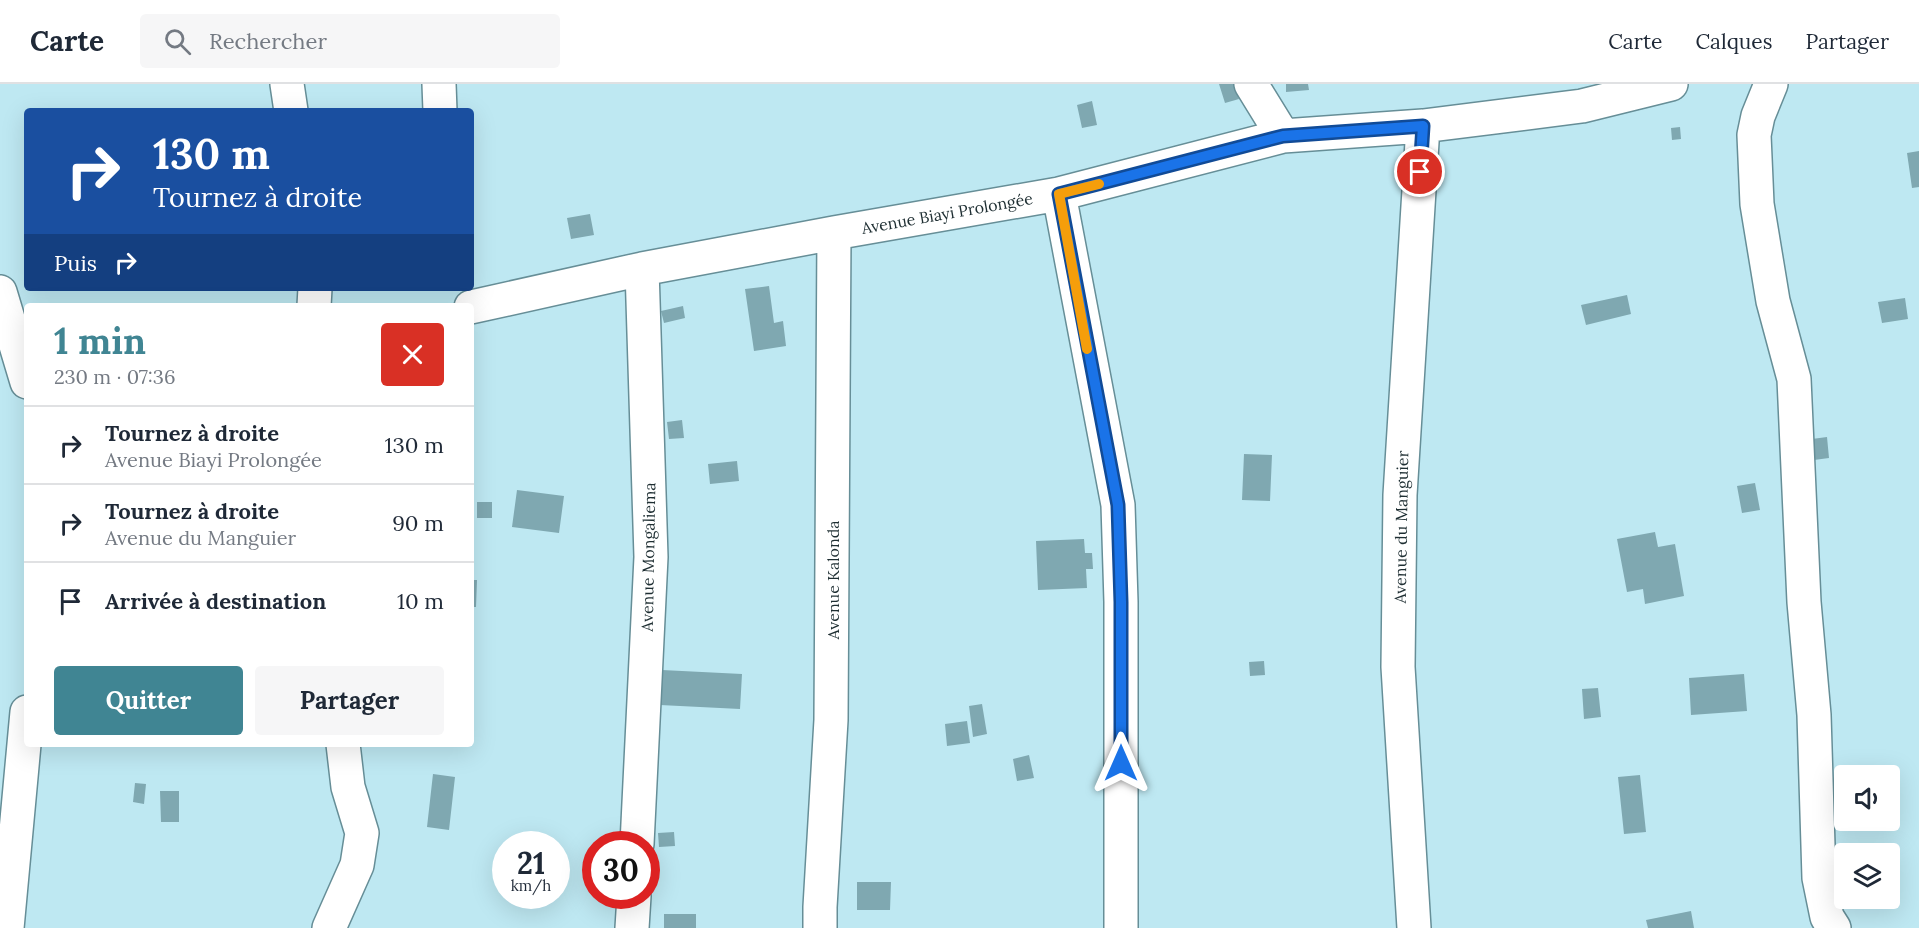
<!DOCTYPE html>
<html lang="fr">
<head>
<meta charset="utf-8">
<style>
	body { margin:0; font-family:Lora,serif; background:#f6f6f7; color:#1f2937; height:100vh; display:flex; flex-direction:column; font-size:22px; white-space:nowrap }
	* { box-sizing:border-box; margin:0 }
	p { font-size:20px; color:#747a83 }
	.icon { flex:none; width:33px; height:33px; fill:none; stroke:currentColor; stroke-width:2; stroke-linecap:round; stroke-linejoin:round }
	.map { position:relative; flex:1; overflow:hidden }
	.drawer { position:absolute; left:24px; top:219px; width:450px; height:444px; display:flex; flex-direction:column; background:#fff; border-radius:6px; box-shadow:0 6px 24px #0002 }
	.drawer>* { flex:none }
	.top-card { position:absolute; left:24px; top:24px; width:450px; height:183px; border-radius:6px; box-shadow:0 6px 24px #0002; background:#1a4fa0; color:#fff; overflow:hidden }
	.fabs { position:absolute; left:1834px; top:681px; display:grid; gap:12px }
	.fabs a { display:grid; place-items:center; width:66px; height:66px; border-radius:6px; background:#fff; box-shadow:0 6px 24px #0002; font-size:30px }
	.speed { position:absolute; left:492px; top:747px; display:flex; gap:12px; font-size:30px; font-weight:700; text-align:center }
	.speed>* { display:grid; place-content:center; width:78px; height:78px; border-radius:50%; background:#fff; box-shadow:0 6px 24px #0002; line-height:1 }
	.speed small { font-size:15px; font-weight:400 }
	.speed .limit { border:9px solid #d22; background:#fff; color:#111 }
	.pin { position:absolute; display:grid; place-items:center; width:51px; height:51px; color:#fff; margin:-26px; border:3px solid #fff; border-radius:50%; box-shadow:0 2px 6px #0007 }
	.me { position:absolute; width:66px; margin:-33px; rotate:0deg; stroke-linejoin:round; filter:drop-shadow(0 0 4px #0008) }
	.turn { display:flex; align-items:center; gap:21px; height:126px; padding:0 30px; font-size:27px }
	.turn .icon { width:78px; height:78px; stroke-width:2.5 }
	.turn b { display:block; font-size:42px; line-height:51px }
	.then { display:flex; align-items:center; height:57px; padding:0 30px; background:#0003; gap:12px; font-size:22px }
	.round { display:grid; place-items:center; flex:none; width:63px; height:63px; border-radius:6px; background:#f6f6f7 }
	.headline { display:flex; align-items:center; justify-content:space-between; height:102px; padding:0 30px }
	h1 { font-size:36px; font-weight:800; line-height:45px; color:#408593 }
	.cta { display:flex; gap:12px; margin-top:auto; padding:12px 30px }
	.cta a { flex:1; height:69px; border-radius:6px; background:#408593; color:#fff; font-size:24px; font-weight:800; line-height:69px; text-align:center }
	.cta a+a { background:#f6f6f7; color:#1f2937 }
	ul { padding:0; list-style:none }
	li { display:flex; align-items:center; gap:18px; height:78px; padding:0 30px; border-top:2px solid #e0e1e3 }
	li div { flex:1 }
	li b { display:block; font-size:22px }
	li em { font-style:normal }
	header { display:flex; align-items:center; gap:36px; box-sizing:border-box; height:84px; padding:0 30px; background:#fff; border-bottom:2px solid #e0e1e3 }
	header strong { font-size:28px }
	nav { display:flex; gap:33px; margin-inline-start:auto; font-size:21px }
	.search { width:420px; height:54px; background:#f6f6f7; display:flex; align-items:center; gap:15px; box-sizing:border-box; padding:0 21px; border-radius:6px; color:#747a83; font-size:22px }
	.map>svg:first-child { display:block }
</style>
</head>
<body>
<header>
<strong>Carte</strong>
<div class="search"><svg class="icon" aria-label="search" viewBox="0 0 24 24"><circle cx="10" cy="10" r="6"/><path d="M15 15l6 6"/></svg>Rechercher</div>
<nav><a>Carte</a><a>Calques</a><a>Partager</a></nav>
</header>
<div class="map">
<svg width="1919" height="844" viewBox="0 0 1919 844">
	<rect width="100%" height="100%" fill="#bee8f2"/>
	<path fill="#7fa8b1" d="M1219 0H1234L1239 15 1225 19Z
		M1286 0H1308L1309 6 1286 8Z
		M1092 17 1097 41 1082 44 1077 21Z
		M1680 43 1681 55 1672 56 1671 44Z
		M1919 67V103L1912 104 1907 69Z
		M590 130 594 151 571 155 567 134Z
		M769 202 774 239 783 237 786 262 754 267 745 205Z
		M1627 211 1631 230 1586 241 1581 221Z
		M1905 214 1908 235 1882 239 1878 218Z
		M683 222 685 234 664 239 661 227Z
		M682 336 684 354 669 355 667 338Z
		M1827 353 1829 374 1814 376 1812 355Z
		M1244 370 1272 371 1270 417 1242 416Z
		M737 377 739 397 710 400 708 380Z
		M1755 399 1760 426 1742 429 1737 402Z
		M517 406 564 412 559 449 512 443Z
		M477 418H492V434H477Z
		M1655 448 1658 463 1675 460 1684 512 1645 520 1643 505 1627 508 1617 455Z
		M1084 455 1085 469H1092L1093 485H1086L1087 504 1038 506 1036 457Z
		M471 496H477L476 523H471Z
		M1264 577 1265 591 1250 592 1249 578Z
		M662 586 742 590 740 625 660 621Z
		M1744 590 1747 627 1691 631 1689 594Z
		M1598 604 1601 633 1584 635 1582 605Z
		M982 620 987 650 973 653 969 622Z
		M967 637 970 659 947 662 945 640Z
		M1029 671 1034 694 1017 697 1013 675Z
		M433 690 455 693 449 746 427 743Z
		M1640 691 1646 748 1624 750 1618 693Z
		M135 699 146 700 144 720 133 718Z
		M160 707H179V738H161Z
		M674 748 675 762 659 763 658 749Z
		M857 798H891L890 826H857Z
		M1691 827 1694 844H1648L1646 836Z
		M664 830H696V844H664Z"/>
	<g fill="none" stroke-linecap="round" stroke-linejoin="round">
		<g stroke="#668e97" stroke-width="36">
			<path id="minor" d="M287 0 291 27
				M439 0 440 27
				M1251 0 1283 52
				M1771 0 1758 32 1754 51 1757 120 1773 217 1794 295 1804 518 1814 631 1819 794 1827 833 1834 844
				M1059 110 1118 421 1121 518V844
				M0 208 27 298
				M314 222 315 204
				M471 223 642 185 834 149 1059 110 1283 52 1423 42 1582 22 1671 0
				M637 760 651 473 642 185
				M7 844 27 628
				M329 844 357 781 362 749 348 703 343 660
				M632 844 634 812
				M820 844V823L831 636 834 149
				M1414 844 1398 583 1400 411 1423 42"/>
		</g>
		<use href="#minor" stroke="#fff" stroke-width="33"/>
	</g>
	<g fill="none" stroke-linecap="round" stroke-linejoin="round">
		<g stroke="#114b97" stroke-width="15">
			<path id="route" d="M1121 679V518L1118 421 1059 110 1283 52 1423 42 1420 88"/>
		</g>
		<use href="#route" stroke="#1a73e8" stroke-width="10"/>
		<path stroke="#f59e0b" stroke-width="10" d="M1087 265 1059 110 1099 100"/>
	</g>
	<g text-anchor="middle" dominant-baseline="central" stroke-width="4.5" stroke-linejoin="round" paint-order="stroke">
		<g font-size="16" fill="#1e2e32" stroke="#fff">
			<text transform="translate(947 129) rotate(-10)">Avenue Biayi Prolongée</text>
			<text transform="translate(1401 443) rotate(-89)">Avenue du Manguier</text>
			<text transform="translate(648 473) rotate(-89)">Avenue Mongaliema</text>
			<text transform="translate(833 496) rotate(-90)">Avenue Kalonda</text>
		</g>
	</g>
</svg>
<div class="fabs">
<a><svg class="icon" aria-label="sound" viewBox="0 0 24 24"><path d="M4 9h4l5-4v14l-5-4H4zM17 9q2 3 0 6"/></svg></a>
<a><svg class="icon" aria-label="layers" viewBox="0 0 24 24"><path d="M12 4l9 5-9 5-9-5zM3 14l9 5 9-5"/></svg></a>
</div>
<div class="speed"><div>21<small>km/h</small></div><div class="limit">30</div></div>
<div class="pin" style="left:1420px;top:88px;background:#d93025"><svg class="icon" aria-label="arrive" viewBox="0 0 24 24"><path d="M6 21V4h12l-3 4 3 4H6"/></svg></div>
<svg class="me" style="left:1121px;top:679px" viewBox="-20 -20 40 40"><path d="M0-17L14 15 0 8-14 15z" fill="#1a73e8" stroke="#fff" stroke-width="4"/></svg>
<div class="top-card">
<div class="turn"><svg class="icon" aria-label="right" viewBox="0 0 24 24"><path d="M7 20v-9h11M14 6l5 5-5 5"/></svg><div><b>130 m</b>Tournez à droite</div></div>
<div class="then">Puis<svg class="icon" aria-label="right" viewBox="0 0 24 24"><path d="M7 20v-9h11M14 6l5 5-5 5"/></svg></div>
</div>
<section class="drawer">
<div class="headline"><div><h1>1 min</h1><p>230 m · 07:36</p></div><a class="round" style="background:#d93025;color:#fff"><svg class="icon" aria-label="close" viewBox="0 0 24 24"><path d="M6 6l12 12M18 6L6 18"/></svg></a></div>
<ul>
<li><svg class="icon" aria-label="right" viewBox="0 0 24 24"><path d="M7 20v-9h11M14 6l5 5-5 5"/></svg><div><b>Tournez à droite</b><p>Avenue Biayi Prolongée</p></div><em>130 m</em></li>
<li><svg class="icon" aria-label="right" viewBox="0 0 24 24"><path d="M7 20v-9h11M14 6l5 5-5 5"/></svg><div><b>Tournez à droite</b><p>Avenue du Manguier</p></div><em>90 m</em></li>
<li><svg class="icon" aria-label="arrive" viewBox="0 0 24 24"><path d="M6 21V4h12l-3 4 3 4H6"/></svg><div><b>Arrivée à destination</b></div><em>10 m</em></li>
</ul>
<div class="cta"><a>Quitter</a><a>Partager</a></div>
</section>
</div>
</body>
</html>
